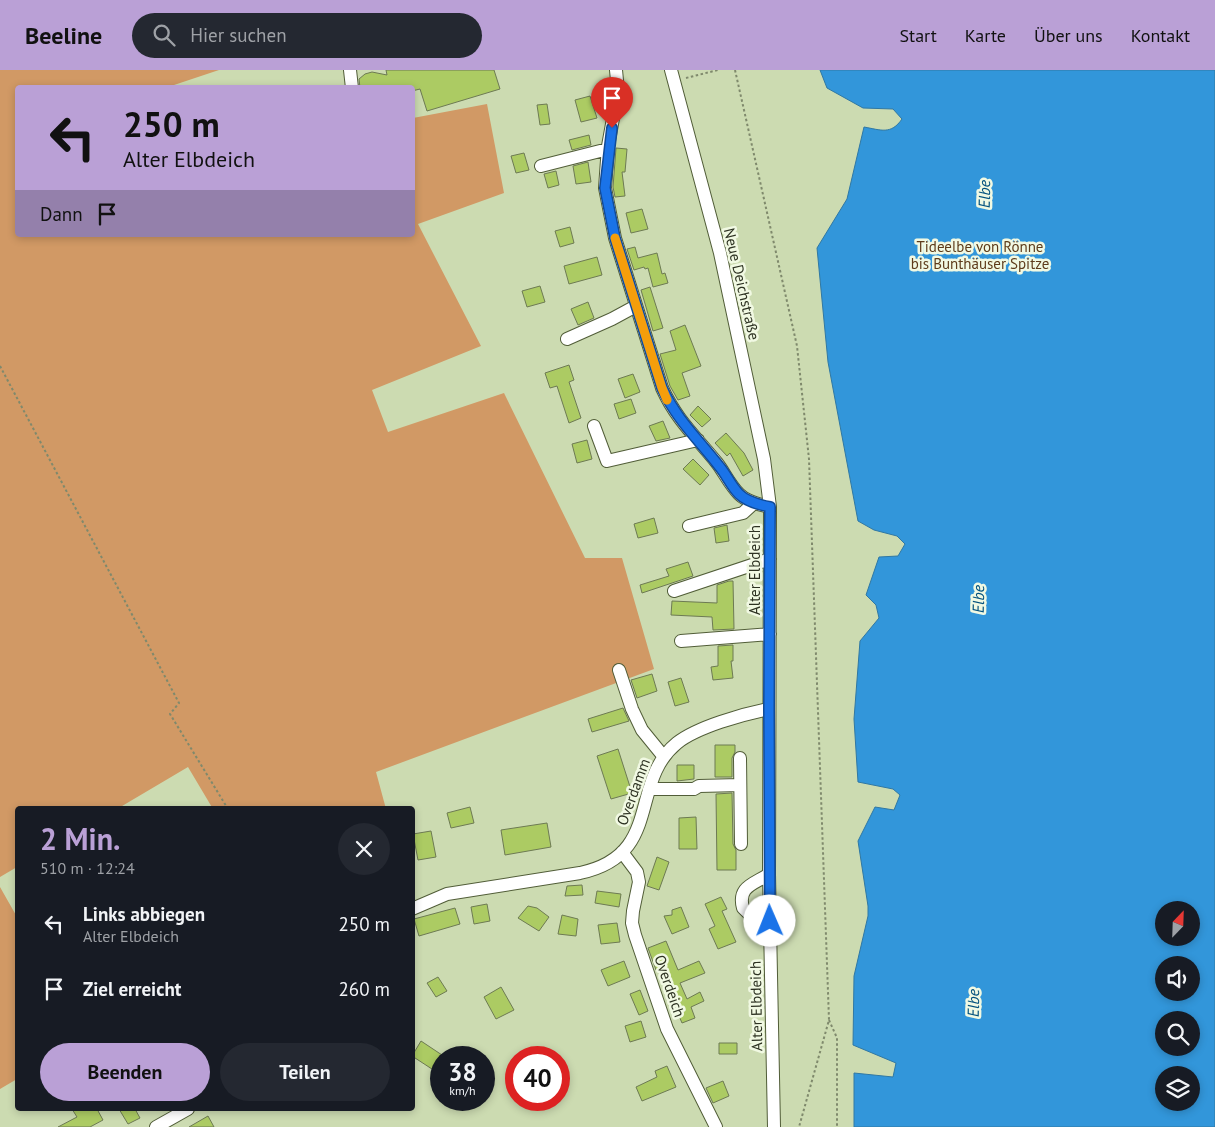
<!DOCTYPE html>
<html lang="de">
<head>
<meta charset="utf-8">
<style>
	body { margin:0; font-family:"PT Sans",sans-serif; background:#242831; color:#f1f3f6; height:100vh; display:flex; flex-direction:column; font-size:19px; white-space:nowrap }
	* { box-sizing:border-box; margin:0 }
	p { font-size:16px; color:#9ea1a6 }
	.icon { flex:none; width:28px; height:28px; fill:none; stroke:currentColor; stroke-width:2; stroke-linecap:round; stroke-linejoin:round }
	.map { position:relative; flex:1; overflow:hidden }
	.side { position:absolute; left:15px; top:736px; width:400px; height:305px; display:flex; flex-direction:column; background:#171b24; border-radius:5px; box-shadow:0 2px 8px #0003 }
	.side>* { flex:none }
	.guide { position:absolute; left:15px; top:15px; width:400px; height:152px; border-radius:5px; box-shadow:0 2px 8px #0003; background:#baa0d6; color:#111; overflow:hidden }
	.needle { width:32px; rotate:23deg }
	.buttons { position:absolute; left:1155px; top:831px; display:grid; gap:10px }
	.buttons a { display:grid; place-items:center; width:45px; height:45px; border-radius:50%; background:#171b24; box-shadow:0 2px 8px #0003; font-size:25px }
	.speed { position:absolute; left:430px; top:976px; display:flex; gap:10px; font-size:25px; font-weight:700; text-align:center }
	.speed>* { display:grid; place-content:center; width:65px; height:65px; border-radius:50%; background:#171b24; box-shadow:0 2px 8px #0003; line-height:1 }
	.speed small { font-size:12px; font-weight:400 }
	.speed .limit { border:8px solid #d22; background:#fff; color:#111 }
	.pin { position:absolute; display:grid; place-items:center; width:42px; height:42px; color:#fff; margin:-51px -21px; border-radius:50% 50% 50% 0; rotate:-45deg; box-shadow:0 0 5px #0007 }
	.pin .icon { rotate:45deg }
	.me { position:absolute; width:55px; margin:-28px; rotate:359deg; stroke-linejoin:round; filter:drop-shadow(0 0 4px #0008) }
	.turn { display:flex; align-items:center; gap:18px; height:105px; padding:0 25px; font-size:22px }
	.turn .icon { width:65px; height:65px; stroke-width:2.5 }
	.turn b { display:block; font-size:35px; line-height:42px }
	.then { display:flex; align-items:center; height:48px; padding:0 25px; background:#0003; gap:10px; font-size:19px }
	.round { display:grid; place-items:center; flex:none; width:52px; height:52px; border-radius:26px; background:#242831 }
	.headline { display:flex; align-items:center; justify-content:space-between; height:85px; padding:0 25px }
	h1 { font-size:30px; font-weight:800; line-height:38px; color:#baa0d6 }
	.button { display:flex; gap:10px; margin-top:auto; padding:10px 25px }
	.button a { flex:1; height:58px; border-radius:30px; background:#baa0d6; color:#111; font-size:20px; font-weight:800; line-height:58px; text-align:center }
	.button a+a { background:#242831; color:#f1f3f6 }
	ul { padding:0; list-style:none }
	li { display:flex; align-items:center; gap:15px; height:65px; padding:0 25px }
	li div { flex:1 }
	li b { display:block; font-size:19px }
	li em { font-style:normal }
	header { display:flex; align-items:center; gap:30px; box-sizing:border-box; height:70px; padding:0 25px; background:#baa0d6; color:#111 }
	header strong { font-size:24px }
	nav { display:flex; gap:28px; margin-inline-start:auto; font-size:18px }
	.search { width:350px; height:45px; background:#242831; display:flex; align-items:center; gap:12px; box-sizing:border-box; padding:0 18px; border-radius:28px; color:#9ea1a6; font-size:19px }
	.map>svg:first-child { display:block }
</style>
</head>
<body>
<header>
<strong>Beeline</strong>
<div class="search"><svg class="icon" aria-label="search" viewBox="0 0 24 24"><circle cx="10" cy="10" r="6"/><path d="M15 15l6 6"/></svg>Hier suchen</div>
<nav><a>Start</a><a>Karte</a><a>Über uns</a><a>Kontakt</a></nav>
</header>
<div class="map">
<svg width="1215" height="1057" viewBox="0 0 1215 1057">
	<rect width="100%" height="100%" fill="#ccdbb1"/>
	<path fill="#d19965" d="M0 0H219L174 15 175 17 18 18V165H412L413 48 487 34 504 123 418 154 481 276 372 320 388 362 504 323 585 488H622L654 599 376 702 386 739H213L188 697 117 739H18L17 797 0 807Z
		M0 817 17 847V1009L0 1019Z"/>
	<path fill="#3296da" stroke="#3078a3" fill-rule="evenodd" d="M820 0H1215V1057H854V1003L893 1007 896 993 853 975 854 906 868 846V836L858 771 875 737 894 740 900 725 893 719 858 712 854 649 860 571 879 548 876 535 866 525 879 487 898 486 905 474 897 466 874 460 858 451 828 292 817 178 847 129 864 57C881 60 891 65 902 49L893 39 863 38 827 18ZM1164 840H1191V868H1164ZM1164 895H1191V922H1164ZM1164 950H1191V978H1164ZM1164 1005H1191V1032H1164Z"/>
	<path fill="#accb63" stroke="#6d7a53" d="M386 0H494L500 19 427 41 420 19 412 21V18H360L359 9 365 4 372 2 387 5Z
		M590 26 597 48 581 52 575 30Z
		M547 34 550 54 540 55 537 35Z
		M589 65 591 75 572 80 569 70Z
		M616 78 627 79 625 102H622L625 126 615 127 613 117Z
		M524 83 529 100 516 103 511 86Z
		M588 92 591 112 576 114 573 96Z
		M556 101 559 115 548 118 544 104Z
		M642 139 648 159 631 163 626 143Z
		M570 157 574 173 560 177 555 161Z
		M635 177 638 188 657 183 662 204 665 203 668 213 653 217 648 198 645 199 644 197 634 200 627 179Z
		M597 187 602 205 569 214 564 196Z
		M540 216 545 232 527 237 522 221Z
		M650 217 663 258 653 261 641 220Z
		M588 232 594 248 578 255 571 239Z
		M685 255 701 296 682 303 690 326 678 330 670 316 660 284 676 280 670 261Z
		M569 295 574 310 569 312 581 348 569 353 557 316 550 318 545 303Z
		M633 304 640 322 625 328 618 309Z
		M631 329 636 343 619 349 614 334Z
		M698 336 711 349 702 357 690 345Z
		M663 351 670 368 656 371 649 356Z
		M726 363 744 383 753 400 743 406 730 383 727 386 715 373Z
		M587 370 592 389 577 393 572 374Z
		M693 389 709 405 700 415 683 399Z
		M654 448 658 463 638 468 634 454Z
		M727 455 729 471 716 473 714 458Z
		M688 492 693 506 642 523 640 515 669 506 666 499Z
		M729 511H733L734 559 713 560 712 547 671 545 672 531 717 533V515Z
		M733 575V591H731L733 608 713 610 711 597 718 596V576Z
		M652 604 657 621 637 628 631 610Z
		M681 608 689 632 675 636 668 612Z
		M623 638 629 651 592 662 588 649Z
		M715 675H735V682L732 688V707H715Z
		M618 679 632 723 611 729 597 686Z
		M677 695H694V709L677 711Z
		M732 723 733 774 736 780V800H717L716 724Z
		M470 737 474 753 451 758 447 743Z
		M696 747 697 779H679V748Z
		M547 753 551 777 505 785 501 760Z
		M431 761 436 787 418 790 413 764Z
		M657 787 669 792 659 820 647 816Z
		M582 815 583 825 565 826 567 816Z
		M597 821 621 824 619 837 595 833Z
		M721 827 727 839 722 841 736 872 718 879 709 859 715 856 705 834Z
		M487 834 490 851 474 854 471 837Z
		M528 836 537 838 549 847 539 861 518 848Z
		M681 837 689 857 672 864 664 846 672 845V840Z
		M455 838 460 854 419 866 414 849Z
		M562 845 578 849 576 866 558 864Z
		M617 853 620 872 601 874 598 855Z
		M666 871 678 900 699 891 705 903 680 913 687 929 700 922 704 931 691 937 695 948 682 953 670 925 667 926 659 899 656 900 648 878Z
		M624 891 630 907 608 916 601 900Z
		M438 907 447 921 436 927 427 913Z
		M501 917 514 940 496 949 484 927Z
		M640 920 648 941 639 945 630 924Z
		M641 951 646 967 630 972 625 956Z
		M421 971 445 987 441 988V992L435 1001 412 986Z
		M719 973H737V984H719Z
		M667 996 676 1017 642 1031 636 1017 657 1007 655 1001Z
		M723 1011 729 1026 713 1033 706 1018Z
		M72 1039H97L103 1050 90 1057H58L77 1047Z
		M119 1039H135L140 1048 128 1054Z
		M208 1046 214 1057H189Z"/>
	<g fill="none" stroke-linecap="round" stroke-linejoin="round">
		<g stroke="#515d38" stroke-width="14">
			<path id="minor" d="M350 0 352 18
				M616 0 618 21 608 76 605 118 615 168 662 318C676 349 696 367 717 393 724 402 730 415 739 424 747 432 760 435 770 437
				M671 0 720 183 764 389 770 437 769 804 774 1057
				M541 96 608 79
				M567 269 612 249 636 236
				M594 356 607 391 698 370
				M689 456 743 443 754 433
				M674 521 770 489
				M681 571 770 564
				M619 600 632 639 642 660 664 687
				M740 688 741 774
				M649 719H694L699 716 740 715
				M622 782 637 802 639 812 633 841 632 853 635 865 667 959 716 1057
				M769 804C755 814 737 816 743 838L771 865
				M412 839 447 824 580 803C664 785 628 713 677 673 697 657 743 644 769 639
				M156 1057 188 1039"/>
		</g>
		<path stroke="#7f896c" stroke-width="2" stroke-dasharray="2.5 2.5" stroke-linecap="butt" d="M735 0 797 276 809 389 829 950 799 1057
			M686 8 718 0
			M0 296 179 633 170 644 228 739
			M829 950 837 968V1057"/>
		<use href="#minor" stroke="#fff" stroke-width="12"/>
	</g>
	<g fill="none" stroke-linecap="round" stroke-linejoin="round">
		<g stroke="#114b97" stroke-width="12">
			<path id="route" d="M612 58 605 118 615 168 662 318C677 350 698 369 719 396 726 404 731 416 739 424 747 432 760 435 770 437L769 639 770 851"/>
		</g>
		<use href="#route" stroke="#1a73e8" stroke-width="9"/>
		<path stroke="#f59e0b" stroke-width="9" d="M615 168 662 318 667 330"/>
	</g>
	<g text-anchor="middle" dominant-baseline="central" stroke-width="5" stroke-linejoin="round" paint-order="stroke">
		<g font-size="15" fill="#5d3b1a" stroke="#f1f9e3">
			<text x="980" y="176">Tideelbe von Rönne<tspan x="980" dy="17">bis Bunthäuser Spitze</tspan></text>
		</g>
		<g font-size="15" fill="#2d3222" stroke="#f1f9e3">
			<text transform="translate(742 214) rotate(77)">Neue Deichstraße</text>
			<text transform="translate(754 500) rotate(-90)">Alter Elbdeich</text>
			<text transform="translate(633 722) rotate(-70)">Overdamm</text>
			<text transform="translate(670 916) rotate(71)">Overdeich</text>
			<text transform="translate(756 936) rotate(-91)">Alter Elbdeich</text>
		</g>
		<g font-size="16" font-style="italic" fill="#03517e" stroke="#f1f9e3">
			<text transform="translate(984 124) rotate(-89)">Elbe</text>
			<text transform="translate(978 529) rotate(-89)">Elbe</text>
			<text transform="translate(973 933) rotate(-89)">Elbe</text>
		</g>
	</g>
</svg>
<div class="buttons">
<a><svg class="needle" viewBox="-14 -14 28 28"><path d="M0-13l5 13h-10z" fill="#e53935"/><path d="M0 13l5-13h-10z" fill="#9ea1a6"/></svg></a>
<a><svg class="icon" aria-label="sound" viewBox="0 0 24 24"><path d="M4 9h4l5-4v14l-5-4H4zM17 9q2 3 0 6"/></svg></a>
<a><svg class="icon" aria-label="search" viewBox="0 0 24 24"><circle cx="10" cy="10" r="6"/><path d="M15 15l6 6"/></svg></a>
<a><svg class="icon" aria-label="layers" viewBox="0 0 24 24"><path d="M12 4l9 5-9 5-9-5zM3 14l9 5 9-5"/></svg></a>
</div>
<div class="speed"><div>38<small>km/h</small></div><div class="limit">40</div></div>
<div class="pin" style="left:612px;top:58px;background:#d93025"><svg class="icon" aria-label="arrive" viewBox="0 0 24 24"><path d="M6 21V4h12l-3 4 3 4H6"/></svg></div>
<svg class="me" style="left:770px;top:851px" viewBox="-20 -20 40 40"><circle r="19" fill="#fff"/><path d="M0-13L10 11 0 6-10 11z" fill="#1a73e8"/></svg>
<div class="guide">
<div class="turn"><svg class="icon" aria-label="left" viewBox="0 0 24 24"><path d="M17 20v-9H6M10 6l-5 5 5 5"/></svg><div><b>250 m</b>Alter Elbdeich</div></div>
<div class="then">Dann<svg class="icon" aria-label="arrive" viewBox="0 0 24 24"><path d="M6 21V4h12l-3 4 3 4H6"/></svg></div>
</div>
<section class="side">
<div class="headline"><div><h1>2 Min.</h1><p>510 m · 12:24</p></div><a class="round"><svg class="icon" aria-label="close" viewBox="0 0 24 24"><path d="M6 6l12 12M18 6L6 18"/></svg></a></div>
<ul>
<li><svg class="icon" aria-label="left" viewBox="0 0 24 24"><path d="M17 20v-9H6M10 6l-5 5 5 5"/></svg><div><b>Links abbiegen</b><p>Alter Elbdeich</p></div><em>250 m</em></li>
<li><svg class="icon" aria-label="arrive" viewBox="0 0 24 24"><path d="M6 21V4h12l-3 4 3 4H6"/></svg><div><b>Ziel erreicht</b></div><em>260 m</em></li>
</ul>
<div class="button"><a>Beenden</a><a>Teilen</a></div>
</section>
</div>
</body>
</html>
